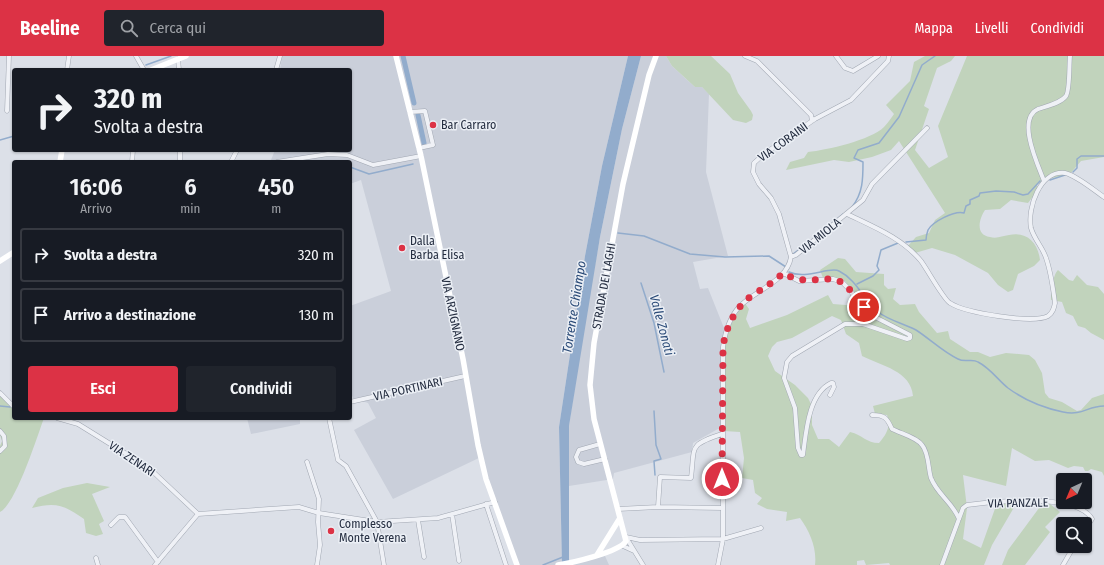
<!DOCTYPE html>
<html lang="it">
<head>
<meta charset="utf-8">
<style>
	body { margin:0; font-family:"Fira Sans Condensed",sans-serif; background:#20242c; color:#f1f3f6; height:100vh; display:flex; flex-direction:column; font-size:15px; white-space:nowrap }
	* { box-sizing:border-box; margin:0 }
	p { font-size:13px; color:#9ea1a6 }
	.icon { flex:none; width:22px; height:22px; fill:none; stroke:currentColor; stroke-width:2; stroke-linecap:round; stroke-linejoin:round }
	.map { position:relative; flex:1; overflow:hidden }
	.side { position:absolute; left:12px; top:104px; width:340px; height:260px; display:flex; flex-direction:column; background:#171b24; border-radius:4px; box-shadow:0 1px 3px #0004 }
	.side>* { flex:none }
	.guide { position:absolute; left:12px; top:12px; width:340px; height:84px; border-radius:4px; box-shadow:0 1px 3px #0004; background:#171b24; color:#f1f3f6; overflow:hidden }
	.needle { width:26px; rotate:224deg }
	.tools { position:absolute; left:1056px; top:417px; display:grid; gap:8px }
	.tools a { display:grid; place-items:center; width:36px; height:36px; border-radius:4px; background:#171b24; box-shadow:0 1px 3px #0004; font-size:20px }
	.pin { position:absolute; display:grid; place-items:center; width:34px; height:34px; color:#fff; margin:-17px; border:2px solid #fff; border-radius:50%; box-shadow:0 1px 4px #0007 }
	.me { position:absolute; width:44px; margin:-22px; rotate:0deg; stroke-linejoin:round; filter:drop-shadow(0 0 3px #0008) }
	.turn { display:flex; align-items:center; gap:14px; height:84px; padding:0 16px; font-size:18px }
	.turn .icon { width:52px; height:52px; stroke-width:2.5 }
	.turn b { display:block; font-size:28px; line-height:34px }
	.eta { display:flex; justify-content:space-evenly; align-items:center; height:68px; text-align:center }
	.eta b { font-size:24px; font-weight:600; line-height:28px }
	.button { display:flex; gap:8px; margin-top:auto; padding:8px 16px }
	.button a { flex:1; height:46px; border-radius:4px; background:#dc3245; color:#fff; font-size:16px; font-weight:600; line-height:46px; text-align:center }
	.button a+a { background:#20242c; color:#f1f3f6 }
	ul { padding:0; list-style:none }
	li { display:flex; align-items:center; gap:12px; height:54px; margin:0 8px 6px; padding:0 8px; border:2px solid #363941; border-radius:4px }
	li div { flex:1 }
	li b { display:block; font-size:15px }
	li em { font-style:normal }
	header { display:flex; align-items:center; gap:24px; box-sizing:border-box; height:56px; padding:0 20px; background:#dc3245; color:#fff }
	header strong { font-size:19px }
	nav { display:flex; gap:22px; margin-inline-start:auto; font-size:14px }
	.search { width:280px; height:36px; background:#20242c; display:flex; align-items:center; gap:10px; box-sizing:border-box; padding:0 14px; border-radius:4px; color:#9ea1a6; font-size:15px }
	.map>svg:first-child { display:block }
</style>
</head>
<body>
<header>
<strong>Beeline</strong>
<div class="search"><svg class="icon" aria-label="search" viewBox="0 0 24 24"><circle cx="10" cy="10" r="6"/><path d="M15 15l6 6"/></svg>Cerca qui</div>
<nav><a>Mappa</a><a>Livelli</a><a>Condividi</a></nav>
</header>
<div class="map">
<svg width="1104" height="509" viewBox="0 0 1104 509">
	<rect width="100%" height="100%" fill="#dce0e8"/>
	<path fill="#cacfda" d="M282 0H628L602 110 585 200 559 371 562 509H517L481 401 393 443 354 374 376 362 368 347 353 342 350 335V250L391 235 361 124 350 128V106H260L271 104 275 94H350V14H280Z
		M641 0H666L672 10 686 23 695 31H702L709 38 706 116 728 200 693 206 700 233 708 232 726 277 725 369 693 387 692 396 614 417 613 423 569 430V370L582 280 600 181 622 73Z
		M247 362H300V368L251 378Z
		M605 500 609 509H569V508Z"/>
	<path fill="#c1d3bc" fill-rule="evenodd" d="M666 0H711L730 18 738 37 751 55 753 59 752 64 746 67 733 64 702 31H695L672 10Z
		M925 0H955L951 5 937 12 924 50 929 53 915 94 929 112 948 101 938 70 967 0H1104V101L1081 105 1070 118 1048 123 1037 128V135L1028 147 1011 144 1000 153 985 154C979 163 975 179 990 181 997 183 1002 180 1009 179 1027 175 1038 187 1040 204L1034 210 1018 218 1013 234 1008 236 998 229 988 217 955 199 932 192 915 197 907 191 916 181 929 177 935 164 945 157 899 85 891 94 872 101 849 106 834 104 786 114 790 106 804 102 808 96C827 94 871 84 884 71 888 67 891 62 894 58L886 49 910 25 914 6Z
		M838 202 845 203 856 216 884 218V229L888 233 896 232 893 243 900 249 915 248 919 256 937 277 948 275 950 283 970 296H978L990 301 1006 297 1029 299 1035 304 1042 317 1045 337 1049 342 1062 346 1077 355 1081 354 1092 342 1104 338V420L1102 416 1091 413 1088 415H1085L1083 411 1074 410 1068 412 1049 404 1035 405 1012 392 1006 430 963 419 967 452 963 483 981 492 997 447 1016 448 992 489 984 509H890L889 507 866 509 864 504 857 505V509H815C817 492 810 476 800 462L786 465 787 456 767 453 757 448 762 442 755 437 753 424 742 422 744 402 740 376 724 375 723 290 726 277 744 246 749 253 746 263 750 272 787 259 828 239 833 248 858 250 861 245 845 225 823 222 820 214ZM832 260 841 264 846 278 859 287 862 300C882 310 911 315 913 340L873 350 875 358 887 359C891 370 887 378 879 387 866 387 863 379 850 376L839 391 829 383H818L812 369V350L808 342 795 329 775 315 768 300 772 291 777 286 792 282Z
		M1058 214 1069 224 1073 225 1077 219 1087 229 1098 231 1104 238V284L1091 277 1085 272 1078 270 1073 260 1066 257 1062 246 1051 244C1051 237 1053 218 1058 214Z
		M0 336 14 350V362H44C37 381 16 448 0 456V390L2 385 0 379Z
		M87 427 110 431 92 438 104 465 99 468 103 478 96 480 86 477 84 463C64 449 56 446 32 452L38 442 63 432Z
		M1042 448H1050L1060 456 1045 471 1050 476 1025 509H1002L1008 494Z"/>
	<path fill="#92accc" d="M628 0H641L622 73 600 181 569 370V509H562L559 371 585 200 602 110Z"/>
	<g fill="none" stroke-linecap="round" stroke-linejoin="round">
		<path stroke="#92accc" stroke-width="1.5" d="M146 9 171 0
			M0 84 14 80
			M329 106H336
			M350 111 369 118 413 108
			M1073 116 1077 112V103L1081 100H1104
			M1050 124 1065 119
			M852 151C863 137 863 123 863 106L854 102 858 94 879 87 899 61 922 9 935 0
			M824 174 843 158
			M618 177 644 180 690 198 725 201 769 200 786 211
			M906 186 926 184C926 181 927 177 928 174 932 166 955 154 964 157L966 150 970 148V144L979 140 980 137 996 135 1014 136 1023 139 1028 138 1040 125
			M793 198 801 192
			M789 216C806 224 830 210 839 215 857 224 863 243 878 256 890 265 903 267 916 274 930 283 943 296 958 303 965 307 972 302 978 306 990 312 998 324 1008 332 1024 344 1044 352 1063 356 1083 360 1087 350 1104 350
			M641 227 654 267 664 316
			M857 228 873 220 879 214 877 210 881 194 898 187
			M0 350 10 351
			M654 355 656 389 661 403 654 405 655 419
			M543 509 563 501"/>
		<path stroke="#92accc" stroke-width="5" d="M403 0 414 47
			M418 59 424 87"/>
		<g stroke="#a1a7b2" stroke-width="5">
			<path id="street" d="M136 0 144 14
				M745 0 757 5 811 59 812 65
				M836 0 845 12 853 15 878 0
				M178 3 179 14
				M67 14 69 0
				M276 14 280 0
				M7 55 9 0
				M410 56 425 55 433 89 419 92
				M180 94V106
				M132 106 133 94
				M231 106 237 94
				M277 106 328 98 347 99 373 109 421 100
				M1044 125C1038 109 1016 63 1038 53 1047 50 1061 47 1066 40 1070 34 1069 9 1070 0
				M847 158C874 171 902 182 921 205 927 213 944 244 950 247 966 257 1033 268 1048 260 1053 257 1054 252 1055 247 1053 232 1051 216 1046 202 1043 192 1034 183 1031 172 1027 152 1040 114 1065 117 1076 119 1095 135 1104 141
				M791 201 796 199 863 144 872 128 927 72
				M783 217 799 225 833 223 842 226 851 235 855 243 873 260 910 279V282L907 283 863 268H845L792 300 787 306 784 322 795 352 798 392 801 399H803C806 377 808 338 831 327H833L834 331 830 339
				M0 337 14 351
				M350 346 465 320
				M872 359C885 359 887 362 892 373 902 378 916 381 922 389 929 397 928 413 931 422 937 438 953 447 959 463
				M57 362 78 368 149 412 198 458
				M329 362 338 404 346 410 377 466 384 509
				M0 375 4 380 5 390 0 395
				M600 388 579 394 576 401 578 406 584 408 605 403
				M307 406 319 443 318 466 320 489 317 509
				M486 448 506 509
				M658 451 660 421 691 422C695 390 688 389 722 378
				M618 453 658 451 723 452
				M198 458 299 451 319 457 377 466 438 462 495 446
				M452 458 459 505
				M418 464 424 501
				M111 469 119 461H125L158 506
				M626 481 640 484 723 483 761 472
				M627 483 643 509
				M623 490 634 495
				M96 502 98 509
				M155 509 198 458
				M718 509 723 483V291C725 277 730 261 739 251 755 234 787 226 791 201L779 158 771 142 759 128 753 116 754 107 764 98 815 63 851 44 888 5 889 0
				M942 509 963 452 967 449C993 445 1078 437 1092 463L1085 474
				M1063 509 1074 490"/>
		</g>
		<use href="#street" stroke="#eff1f6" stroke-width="4"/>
		<path stroke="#fff" stroke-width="5.5" d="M396 0 421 100 463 303 478 389 486 423 517 509
			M151 14 186 0
			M60 106 62 94
			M0 205 14 196
			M597 499 620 462
			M558 509C571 507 620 496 626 485L594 363 590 329 594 287 623 128 649 19 656 0"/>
	</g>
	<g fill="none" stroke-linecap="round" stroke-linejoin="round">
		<path stroke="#dc3245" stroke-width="7" stroke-dasharray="0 12.6" d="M722 423 723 291C726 270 736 250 754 238 765 231 774 226 783 217 807 232 824 217 841 226 850 231 856 244 864 251"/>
	</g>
	<g fill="#dc3245" stroke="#ebeff5" stroke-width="1.5">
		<circle cx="433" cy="69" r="4"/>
		<circle cx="402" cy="192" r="4"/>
		<circle cx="331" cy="475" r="4"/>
	</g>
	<g text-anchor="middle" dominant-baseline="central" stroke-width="3" stroke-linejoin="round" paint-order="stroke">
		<g font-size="12" fill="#242d40" stroke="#ebeff5" text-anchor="start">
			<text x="441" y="69">Bar Carraro</text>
			<text x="410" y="185">Dalla<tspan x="410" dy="14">Barba Elisa</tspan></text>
			<text x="339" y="468">Complesso<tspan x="339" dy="14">Monte Verena</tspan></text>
		</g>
		<g font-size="12" fill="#242d40" stroke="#ebeff5">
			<text transform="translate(783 86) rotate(-36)">VIA CORAINI</text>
			<text transform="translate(820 180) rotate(-39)">VIA MIOLA</text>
			<text transform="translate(604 230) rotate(-80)">STRADA DEI LAGHI</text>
			<text transform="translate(453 258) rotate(78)">VIA ARZIGNANO</text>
			<text transform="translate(408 333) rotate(-13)">VIA PORTINARI</text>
			<text transform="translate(132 403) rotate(34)">VIA ZENARI</text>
			<text transform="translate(1018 447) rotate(-1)">VIA PANZALE</text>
		</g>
		<g font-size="13" font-style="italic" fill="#2a4a77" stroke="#ebeff5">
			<text transform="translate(574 251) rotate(-81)">Torrente Chiampo</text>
			<text transform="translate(662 269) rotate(75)">Valle Zonati</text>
		</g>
	</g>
</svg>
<div class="tools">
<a><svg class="needle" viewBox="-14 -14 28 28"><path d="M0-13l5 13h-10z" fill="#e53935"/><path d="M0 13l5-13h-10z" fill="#9ea1a6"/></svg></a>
<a><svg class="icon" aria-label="search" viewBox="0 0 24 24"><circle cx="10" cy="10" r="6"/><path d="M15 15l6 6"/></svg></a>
</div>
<div class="pin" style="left:864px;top:251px;background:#d93025"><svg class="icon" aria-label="arrive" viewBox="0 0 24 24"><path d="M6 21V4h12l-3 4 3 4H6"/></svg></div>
<svg class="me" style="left:722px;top:423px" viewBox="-20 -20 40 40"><circle r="17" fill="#dc3245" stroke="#fff" stroke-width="3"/><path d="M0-11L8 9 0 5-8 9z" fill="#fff"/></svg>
<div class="guide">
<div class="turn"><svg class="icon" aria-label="right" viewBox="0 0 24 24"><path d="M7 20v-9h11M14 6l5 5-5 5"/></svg><div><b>320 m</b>Svolta a destra</div></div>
</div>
<section class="side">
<div class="eta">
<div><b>16:06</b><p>Arrivo</p></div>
<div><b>6</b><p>min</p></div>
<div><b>450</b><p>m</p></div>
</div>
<ul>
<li><svg class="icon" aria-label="right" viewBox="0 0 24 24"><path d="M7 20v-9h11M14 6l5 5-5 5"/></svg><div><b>Svolta a destra</b></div><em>320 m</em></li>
<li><svg class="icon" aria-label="arrive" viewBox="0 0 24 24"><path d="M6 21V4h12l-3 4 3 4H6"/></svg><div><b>Arrivo a destinazione</b></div><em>130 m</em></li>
</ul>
<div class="button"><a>Esci</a><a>Condividi</a></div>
</section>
</div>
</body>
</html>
